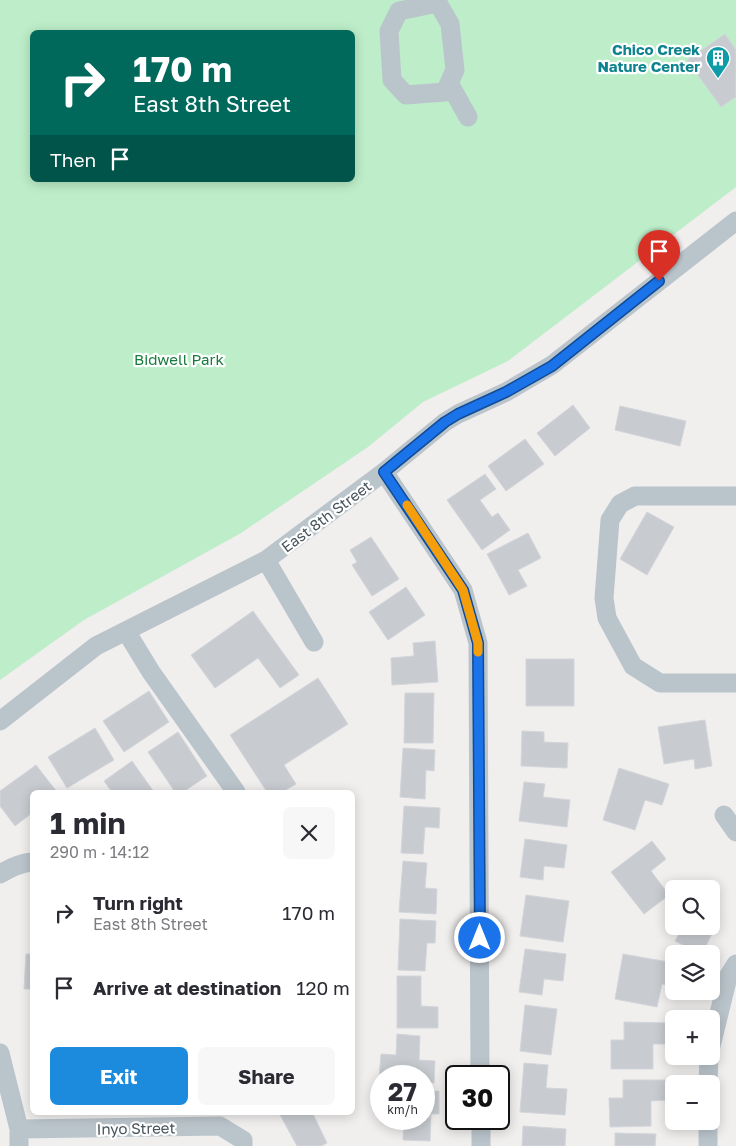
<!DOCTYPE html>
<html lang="en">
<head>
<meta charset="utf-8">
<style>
	body { margin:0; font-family:"Golos Text",sans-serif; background:#f7f7f7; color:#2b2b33; height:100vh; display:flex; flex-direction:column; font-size:19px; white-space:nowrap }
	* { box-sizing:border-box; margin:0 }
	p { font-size:16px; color:#7c7c81 }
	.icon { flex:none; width:28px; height:28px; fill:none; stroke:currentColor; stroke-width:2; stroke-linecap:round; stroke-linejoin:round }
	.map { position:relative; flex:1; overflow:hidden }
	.details { position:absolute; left:30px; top:790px; width:325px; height:325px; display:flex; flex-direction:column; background:#fff; border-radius:8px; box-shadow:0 2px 12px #0003 }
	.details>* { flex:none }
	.banner { position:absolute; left:30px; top:30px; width:325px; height:152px; border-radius:8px; box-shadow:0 2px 12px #0003; background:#00695c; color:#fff; overflow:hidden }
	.fabs { position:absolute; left:665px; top:880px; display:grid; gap:10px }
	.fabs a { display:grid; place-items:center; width:55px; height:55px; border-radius:8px; background:#fff; box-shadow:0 2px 12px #0003; font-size:25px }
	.speed { position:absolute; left:370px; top:1065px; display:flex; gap:10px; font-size:25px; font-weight:700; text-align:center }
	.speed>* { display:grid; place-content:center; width:65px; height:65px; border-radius:50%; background:#fff; box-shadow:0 2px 12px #0003; line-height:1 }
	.speed small { font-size:12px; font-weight:400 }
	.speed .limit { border:2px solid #111; border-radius:8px; background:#fff; color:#111 }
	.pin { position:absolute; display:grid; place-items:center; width:42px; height:42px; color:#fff; margin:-51px -21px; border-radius:50% 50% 50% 0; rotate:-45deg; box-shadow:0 0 5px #0007 }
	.pin .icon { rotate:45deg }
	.me { position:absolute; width:55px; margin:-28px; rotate:0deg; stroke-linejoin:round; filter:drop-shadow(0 0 4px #0008) }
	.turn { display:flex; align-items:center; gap:18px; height:105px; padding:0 20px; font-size:22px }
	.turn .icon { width:65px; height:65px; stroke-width:2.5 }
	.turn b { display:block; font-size:35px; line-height:42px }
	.then { display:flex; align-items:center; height:48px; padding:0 20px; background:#0003; gap:10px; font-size:19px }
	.round { display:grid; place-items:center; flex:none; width:52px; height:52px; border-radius:8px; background:#f7f7f7 }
	.head { display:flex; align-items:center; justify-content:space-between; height:85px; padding:0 20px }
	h1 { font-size:30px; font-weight:700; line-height:38px }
	.action { display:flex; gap:10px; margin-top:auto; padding:10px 20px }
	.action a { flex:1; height:58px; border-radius:8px; background:#1c8add; color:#fff; font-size:20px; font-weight:700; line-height:58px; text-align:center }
	.action a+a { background:#f7f7f7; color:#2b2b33 }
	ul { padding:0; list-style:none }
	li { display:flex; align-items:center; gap:15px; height:75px; padding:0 20px }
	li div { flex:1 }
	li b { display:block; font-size:19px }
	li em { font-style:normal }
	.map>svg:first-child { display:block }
</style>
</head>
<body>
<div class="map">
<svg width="736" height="1146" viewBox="0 0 736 1146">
	<rect width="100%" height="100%" fill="#f1eeee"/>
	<path fill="#bdeec9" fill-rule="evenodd" d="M0 0H736V187L508 361 423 402 368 447 241 533 84 620 0 680ZM32 32H352V180H32Z"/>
	<path fill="#c8ccd1" stroke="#d2d5da" d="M725 34 736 50V97L721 107 687 60Z
		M573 405 590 428 555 456 537 433Z
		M620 406 686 421 680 446 615 430Z
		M525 439 544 464 506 491 488 466Z
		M485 474 496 489 480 500 492 517 498 513 510 530 482 550 447 500Z
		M647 512 674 527 647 575 620 559Z
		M528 533 541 558 518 570 527 586 509 595 487 554Z
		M371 537 399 579 372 596 352 565 357 562 350 550Z
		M406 587 425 615 388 640 369 612Z
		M253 611 299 675 280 688 258 658 215 688 191 655Z
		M435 641 438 682 392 685 391 658 414 656 413 643Z
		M526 659H574V706H526Z
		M318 678 348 724 284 765 296 784 282 792H267L230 735Z
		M149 691 169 722 124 752 103 721Z
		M405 693H434L433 743H404Z
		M705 720 712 766 695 769 694 759 664 764 658 727Z
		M95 728 114 760 67 788 48 757Z
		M522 731 544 732V742L568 743 567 768 521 766Z
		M178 732 207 776 183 792H175L148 752Z
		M403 748 435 750 434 771 426 770 425 799 400 797Z
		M132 761 154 792H112L104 781Z
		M36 765 57 792H32V813L15 826 0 806V791Z
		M619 768 669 784 662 805 645 800 635 830 603 820Z
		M524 782 545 784 543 797 570 800 567 827 519 821Z
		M404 806 440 808 439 828 425 827 423 854 401 853Z
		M525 839 567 845 564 868 544 866 543 880 520 877Z
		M652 841 666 859 651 871 669 895 644 914 611 872Z
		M403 861 427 863 425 888 437 889 436 914 399 912Z
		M526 895 569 901 563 942 520 936Z
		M674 908V926H711V913L720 917 702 954 675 941 681 931 666 924Z
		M400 919 436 921 435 943H427L425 971 398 970Z
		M525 949 566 954 563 981 544 979 542 995 519 992Z
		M26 954H32V989H24Z
		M623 954 674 963V986L662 984 657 1007 615 999Z
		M397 976H421V1006L438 1007V1028H397Z
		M525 1005 557 1009 551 1055 520 1051Z
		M624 1022 670 1023V1044H653V1069H611V1040H624Z
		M397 1034 420 1036 419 1060 435 1061 434 1083 424 1082V1076H381V1079H379L381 1054 396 1055Z
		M524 1063 548 1065 546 1088 567 1089 565 1115 520 1112Z
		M623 1080H668V1100L651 1101V1126L610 1127 609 1098H623Z
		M424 1091H439V1114H431L430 1141 403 1140 404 1119H424Z
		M312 1112 327 1143 321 1146H297L279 1113Z
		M523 1126 566 1129 565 1146H522Z
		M615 1133 656 1134 655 1146H615Z"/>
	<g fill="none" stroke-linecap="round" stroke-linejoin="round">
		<path stroke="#bac5cb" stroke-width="19" d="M438 3 450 24 455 70 445 92 406 95 392 80 389 31 399 11Z
			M449 83 468 117
			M384 472 463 590 478 643 480 1076
			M736 496H635L620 504 610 520 604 598 607 618 633 666 660 683H736
			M266 560 314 642
			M126 631 151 672 236 792
			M0 721 96 646 266 560 384 472 445 422 458 414 506 392 552 365 736 221
			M724 815 736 832
			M0 874C10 868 20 863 32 862
			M711 1046 728 977 736 964
			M0 1053 19 1129V1146
			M708 1084 709 1056
			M481 1119V1146
			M708 1121V1146
			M19 1129 220 1126 243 1140V1146"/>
	</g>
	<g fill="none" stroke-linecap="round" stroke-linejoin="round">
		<g stroke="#114b97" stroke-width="12">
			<path id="route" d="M480 938 478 643 463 590 384 472 445 422 458 414 506 392 552 366 659 281"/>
		</g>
		<use href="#route" stroke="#1a73e8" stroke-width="9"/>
		<path stroke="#f59e0b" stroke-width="9" d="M407 505 463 590 478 643V652"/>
	</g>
	<defs>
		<g id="building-pin" transform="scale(1.25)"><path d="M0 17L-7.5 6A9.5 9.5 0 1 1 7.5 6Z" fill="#0f9aa8" stroke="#fff"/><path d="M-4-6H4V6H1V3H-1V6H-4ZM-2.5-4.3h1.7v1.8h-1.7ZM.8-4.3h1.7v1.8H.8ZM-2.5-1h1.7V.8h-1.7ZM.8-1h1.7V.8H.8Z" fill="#fff"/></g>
	</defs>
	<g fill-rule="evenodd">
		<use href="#building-pin" x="718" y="58"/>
	</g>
	<g text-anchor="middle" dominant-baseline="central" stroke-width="4.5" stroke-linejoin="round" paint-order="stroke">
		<g font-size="15" font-weight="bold" fill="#0d838f" stroke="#fff" text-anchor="end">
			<text x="700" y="49">Chico Creek<tspan x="700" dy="17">Nature Center</tspan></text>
		</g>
		<g font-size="15" fill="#187b3d" stroke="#fff">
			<text x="179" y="359">Bidwell Park</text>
		</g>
		<g font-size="15" fill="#47545b" stroke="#fff">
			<text transform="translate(326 516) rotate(-37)">East 8th Street</text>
			<text transform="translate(136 1128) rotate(-1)">Inyo Street</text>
		</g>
	</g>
</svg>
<div class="fabs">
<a><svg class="icon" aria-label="search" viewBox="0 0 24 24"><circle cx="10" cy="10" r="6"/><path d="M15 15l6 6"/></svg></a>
<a><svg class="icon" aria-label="layers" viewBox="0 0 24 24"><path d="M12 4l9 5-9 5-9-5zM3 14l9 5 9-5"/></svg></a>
<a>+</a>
<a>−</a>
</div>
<div class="speed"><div>27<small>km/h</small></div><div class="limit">30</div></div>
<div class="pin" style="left:659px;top:281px;background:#d93025"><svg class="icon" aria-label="arrive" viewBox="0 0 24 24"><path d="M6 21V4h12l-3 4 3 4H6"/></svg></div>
<svg class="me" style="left:480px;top:938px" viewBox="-20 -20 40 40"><circle r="17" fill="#1a73e8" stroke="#fff" stroke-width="3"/><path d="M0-11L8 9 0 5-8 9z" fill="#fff"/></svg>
<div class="banner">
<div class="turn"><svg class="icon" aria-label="right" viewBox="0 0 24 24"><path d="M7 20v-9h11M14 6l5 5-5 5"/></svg><div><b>170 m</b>East 8th Street</div></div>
<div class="then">Then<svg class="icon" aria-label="arrive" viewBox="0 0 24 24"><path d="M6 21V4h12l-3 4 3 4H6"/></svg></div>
</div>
<section class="details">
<div class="head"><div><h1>1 min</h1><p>290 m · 14:12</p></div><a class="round"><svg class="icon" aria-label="close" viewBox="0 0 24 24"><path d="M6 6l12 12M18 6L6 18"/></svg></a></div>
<ul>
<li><svg class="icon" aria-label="right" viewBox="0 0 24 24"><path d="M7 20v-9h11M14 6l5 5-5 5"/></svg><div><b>Turn right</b><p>East 8th Street</p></div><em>170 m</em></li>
<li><svg class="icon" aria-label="arrive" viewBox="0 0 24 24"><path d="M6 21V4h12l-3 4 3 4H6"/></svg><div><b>Arrive at destination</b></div><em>120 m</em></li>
</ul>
<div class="action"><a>Exit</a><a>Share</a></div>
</section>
</div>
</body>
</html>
